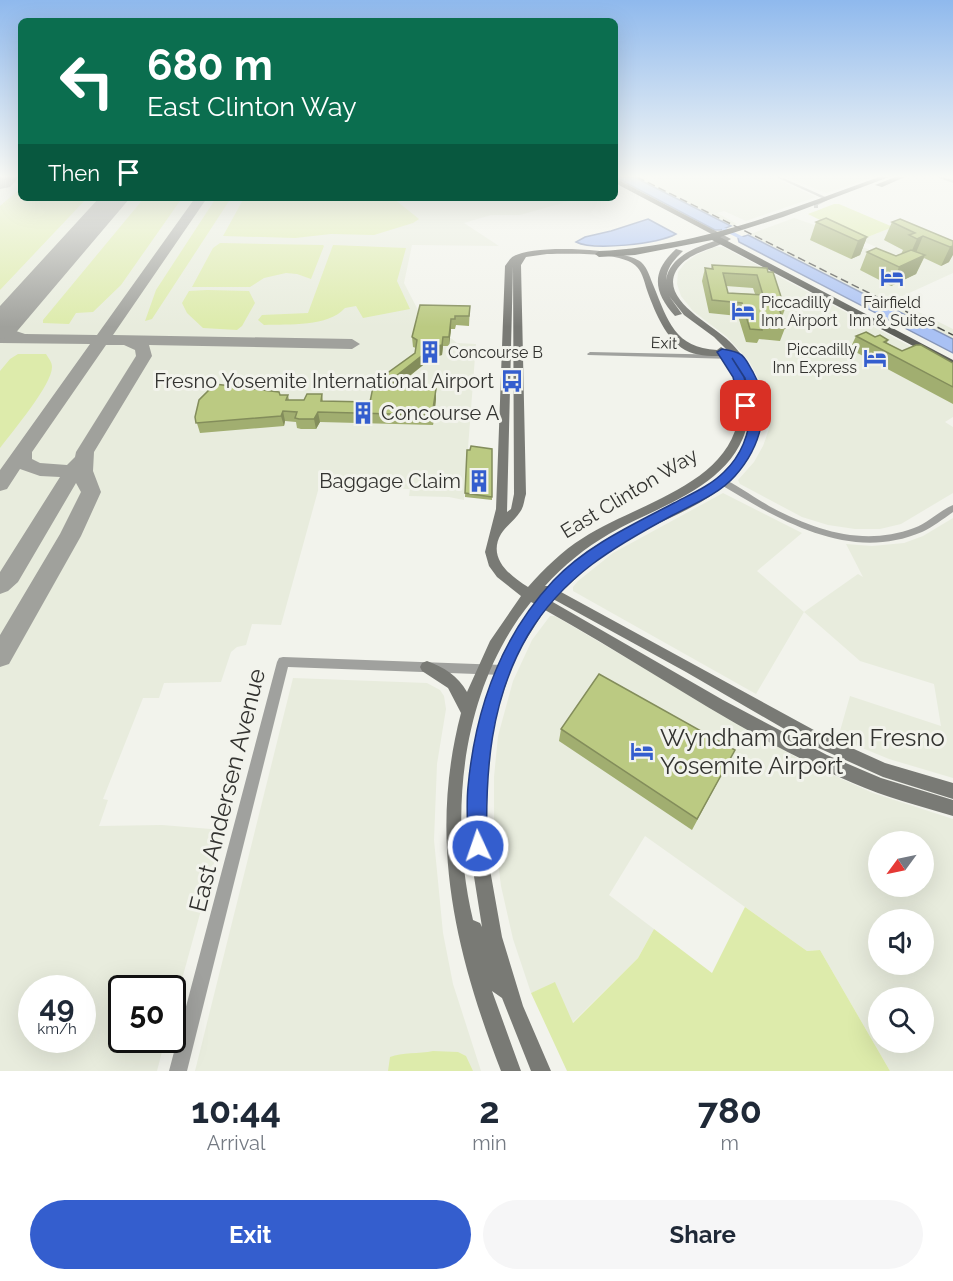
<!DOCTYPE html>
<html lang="en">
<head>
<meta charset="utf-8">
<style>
	body { margin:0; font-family:Raleway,sans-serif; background:#f6f6f7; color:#1f2937; height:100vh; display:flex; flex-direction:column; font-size:22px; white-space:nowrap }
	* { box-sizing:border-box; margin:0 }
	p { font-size:20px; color:#747a83 }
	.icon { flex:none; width:33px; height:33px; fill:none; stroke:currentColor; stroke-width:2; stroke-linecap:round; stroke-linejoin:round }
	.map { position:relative; height:1071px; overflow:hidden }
	.side { display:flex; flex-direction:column; background:#fff; flex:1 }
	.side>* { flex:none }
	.hud { position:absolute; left:18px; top:18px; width:600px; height:183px; border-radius:9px; box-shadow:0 6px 24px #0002; background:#0b6e4f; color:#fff; overflow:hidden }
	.needle { width:39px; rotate:237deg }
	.buttons { position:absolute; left:868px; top:831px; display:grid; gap:12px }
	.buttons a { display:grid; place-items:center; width:66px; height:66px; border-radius:50%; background:#fff; box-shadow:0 6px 24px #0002; font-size:30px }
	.speed { position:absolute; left:18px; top:975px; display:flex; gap:12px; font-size:30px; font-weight:700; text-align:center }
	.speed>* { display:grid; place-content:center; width:78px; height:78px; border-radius:50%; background:#fff; box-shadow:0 6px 24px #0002; line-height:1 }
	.speed small { font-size:15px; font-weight:400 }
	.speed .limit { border:3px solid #111; border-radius:9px; background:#fff; color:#111 }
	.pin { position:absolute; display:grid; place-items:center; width:51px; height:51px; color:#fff; margin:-26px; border-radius:12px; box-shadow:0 3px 9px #0006 }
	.me { position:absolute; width:66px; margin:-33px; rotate:357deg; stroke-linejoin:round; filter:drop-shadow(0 0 4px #0008) }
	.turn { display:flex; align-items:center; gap:21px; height:126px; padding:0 30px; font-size:27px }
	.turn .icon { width:78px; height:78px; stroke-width:2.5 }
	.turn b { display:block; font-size:42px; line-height:51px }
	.then { display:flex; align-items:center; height:57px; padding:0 30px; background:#0003; gap:12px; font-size:22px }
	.eta { display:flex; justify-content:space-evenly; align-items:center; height:102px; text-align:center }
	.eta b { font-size:36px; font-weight:700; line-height:42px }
	.action { display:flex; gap:12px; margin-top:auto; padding:12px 30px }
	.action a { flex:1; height:69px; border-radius:36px; background:#345ece; color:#fff; font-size:24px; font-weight:700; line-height:69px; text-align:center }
	.action a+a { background:#f6f6f7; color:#1f2937 }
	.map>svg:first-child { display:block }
</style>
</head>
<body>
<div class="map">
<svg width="953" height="1071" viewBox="0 0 953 1071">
	<rect width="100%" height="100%" fill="#f2f3ec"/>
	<path fill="#e8ecdd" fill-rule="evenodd" d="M0 177H21V198H580L520 215H491L464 223 499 246 412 245 404 283 418 310 440 323 447 335 457 343 476 344 464 500 449 497 409 496 410 489 319 487 281 625 252 624 246 645 237 647 231 652 221 682 164 683 159 698H143L103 799 108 800 99 826 162 825 223 830 173 1012 172 988H122V1040H165L157 1071H0ZM32 988H82V1040H32Z
		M634 177H643L651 181 664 177H772L816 197 746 221 724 211 717 213 737 224 731 226Z
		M786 177H874L826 193Z
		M794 218 824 228 884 257 903 256 890 253 860 240 893 227 953 253V273L894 300 953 329V339L748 235Z
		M715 247H723L953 369V417L945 422 953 427V493L901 524 880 529H855L828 525 802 517 740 484 738 480 754 462 763 446 769 429 770 411 766 410 761 383 749 361 727 337 693 311 681 296 677 284 678 272 685 263 696 255Z
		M723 493 802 533 757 571 804 612 858 574 863 577 846 544 872 546 904 543 923 536 953 518V778L889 759 838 738 850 696 941 726 934 684 860 661 804 612 756 694 573 591V587L578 581 613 553Z
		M550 616H555L806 763 873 793 953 819V1071H890L820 950 807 951 645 836 609 895 654 929 638 958 572 1023 555 983 531 993 513 939 501 886 494 829V777L498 736 513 681 532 640ZM879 842H924V886H879ZM879 920H924V964H879ZM879 998H924V1042H879Z
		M293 678 427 683 440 690 444 696 446 709 437 764 434 840 443 933 453 984 481 1071H195Z"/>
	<path fill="#ddebab" d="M21 188V198H87L0 290V206Z
		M144 198H182L121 285 93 312 76 313 69 324 43 323V320Z
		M216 198H231L152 319 145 321 156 290Z
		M244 198H393L419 219 413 223 374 235 331 234 295 238 223 236Z
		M834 204H839L893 227 860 240 808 214Z
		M220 243 323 245 324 246 311 279 297 274 286 273 264 278 250 287H192L213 248Z
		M333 245 406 248 397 281 410 309 363 318 356 306 345 308C328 327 289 324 264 325L258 320 262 315 308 313Z
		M207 290 249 291 255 303 242 326 237 330 203 328 187 313 182 303 189 291Z
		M18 354H46C49 359 52 362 52 367 52 385 12 432 0 448V371L10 359Z
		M745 907 807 951 820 950 890 1071H567L531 993 555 982 573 1023 638 958 654 929 712 973Z
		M433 1051 458 1052 466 1056 473 1071H388L390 1057C402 1052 419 1054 433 1051Z"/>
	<path fill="#a9c1f4" stroke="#8696b9" stroke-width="1.5" d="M615 177H634L731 226 721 230H715Z
		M648 219 676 234C657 244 594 251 576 242L585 237 611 231Z
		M748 235 953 339V353L739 242 738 238Z"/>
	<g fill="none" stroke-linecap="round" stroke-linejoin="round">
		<path fill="#a9c1f4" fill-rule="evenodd" d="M722 228H726L753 242 748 243 722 230Z"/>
		<path fill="#a0a19c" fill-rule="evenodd" d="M195 198H207L113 335 352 339 360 344 352 349 149 345 152 356 94 452 93 471 101 492 81 536 9 664 0 667V635L60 534 81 492 76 483 18 582 8 591 0 594V572L60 477 40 476 20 469 7 489 0 491V470L90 344 0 343C0 330 0 309 17 304L25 309 15 322 16 331 25 334 97 335ZM106 345H124L135 350 136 356 76 452 75 457 67 465 40 463 32 459V452Z"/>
		<path fill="#a0a19c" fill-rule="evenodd" d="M0 177H19L10 187 0 189Z
			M99 198H130L13 336 0 339V306Z"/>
		<path fill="#a0a19e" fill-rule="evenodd" d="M776 177H781L830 199 818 205V208H814V203L824 199Z
			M936 177H942L953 180V183Z
			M590 352 733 355 736 357 733 359 588 355 587 354Z
			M721 478C738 485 753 497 769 506 814 530 863 547 914 528 928 523 939 511 953 505V512C943 519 933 527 922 532 849 563 779 520 718 483L717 481Z"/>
		<path fill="#a0a19e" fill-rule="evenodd" d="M283 657 503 665 507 666 509 670 507 674 503 675 288 667 187 1071H169L277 662 279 658Z"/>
		<path fill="#797a75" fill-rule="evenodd" d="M615 178 731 239C714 250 688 251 676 271 660 300 713 325 729 341 762 373 772 417 749 457 720 507 654 519 609 550 592 562 577 578 561 592L823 735 885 763 953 783V799L883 777 812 745 686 672 553 599 551 601 723 700 827 755 881 778 953 800V816C919 806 885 797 853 783 745 737 648 667 545 610L515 657 494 721 485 791 489 864 502 937 523 1006 551 1071H531L502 998 492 991 521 1071H501C455 952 428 839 461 713L448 688 422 671 420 667 422 663 427 661C444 667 458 676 467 692L490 641 521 596 497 577 489 566 485 552 496 509 505 266C508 262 510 258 514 256 534 244 623 248 641 262 648 268 650 278 654 287 668 321 675 348 717 350L721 347 729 352 714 337 684 315 669 296 682 314 675 316C653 291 651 272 676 249L683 251C674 260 667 267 666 280 670 255 699 246 721 239L615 183ZM547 254C567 254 623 251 637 267 643 273 645 285 648 293 655 312 666 339 685 350 696 356 709 356 721 356L723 359C737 379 743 399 737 424 722 487 631 506 583 538 562 551 544 569 528 587 510 576 487 558 501 534 506 526 515 520 520 512 524 507 524 500 526 494L521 265 526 257ZM513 266 514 494 511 509 507 512ZM732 358C743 364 749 384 751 397 764 482 659 508 603 542 584 554 567 572 550 586H545C564 565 585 548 609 534 659 505 734 487 748 422 753 398 746 378 732 358ZM531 602 535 604 502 655 479 721 469 791 472 864 482 927 480 923 473 920C448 815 461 688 531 602Z"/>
		<path fill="#5d5f59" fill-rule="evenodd" d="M879 177H889L783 217 720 237 953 360V367L712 240 635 255 599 257 595 254 599 251C700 246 785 211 879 177Z
			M895 177H905L882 187 875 185Z"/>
		<path stroke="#4e4f4b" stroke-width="1.5" stroke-dasharray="8 4" stroke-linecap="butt" d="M637 177 953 335"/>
	</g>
	<path fill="#a1ae70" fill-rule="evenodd" d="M816 222 867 237 860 255 851 259 810 240Z
		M892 222 953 241 949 262 941 266 924 258 916 274 891 286 860 270 867 252 896 256 902 254H901L903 250 884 240Z
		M712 265 768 272 785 309 782 317 785 328 780 341 759 339 757 343 746 342 738 316 709 313 702 281 705 268 711 269ZM726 286 753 288 755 294 728 293Z
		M470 306 469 326 456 325 455 329H451L449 346H443L442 355 433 357 395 388 436 389V399L433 425 320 422 316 429H301L297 428 296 422 285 421 284 426 200 433 195 417 280 395H288L289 400H304L322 394 323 401 370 402 381 387 415 353 416 348 413 347 412 337Z
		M856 336 875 337 888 340 887 343 902 351 953 363V404L850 349Z
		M492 449V500L465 497 467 450Z
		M561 729 735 750 692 830 559 741Z"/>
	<path fill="#838d5b" d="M923 236 915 255 909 257 917 239Z
		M867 237 860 255 851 259 858 241Z
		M953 246V255L949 262 941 266 950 247Z
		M925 255 916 274 891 286 899 267Z
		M451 319V329L449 346V337Z
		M443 337V346L442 355 433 357 383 397 382 387 433 347Z
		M436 389V399L433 425 432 415Z
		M283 411 285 421 284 426 281 416Z
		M318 412 320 422 316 429 314 419Z"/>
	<path fill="#bbca82" stroke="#838d5b" stroke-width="1.5" fill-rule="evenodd" d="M826 218 867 237 858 241 816 222Z
		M900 219 953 241V246L950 247 923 236 917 239 909 235 915 233 892 222Z
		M876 248 896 256 911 250 925 255 899 267 867 252Z
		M712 265 767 268 768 272H773L785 309 779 308 785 328 761 326 762 330 750 329 742 303 712 300 705 268 713 269ZM723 273 757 275 763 295 728 293Z
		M420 305 470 306 469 316H455V319H451L449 337H443L442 345 433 347 382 387 436 389 432 415 318 412 314 419H299L295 418 297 412 283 411 281 416 196 423 195 417 199 400 215 384 279 392 280 395H288L286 400H304L307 394H322L321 401 370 402 373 387H381L382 377 415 353 417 340 412 337Z
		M866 332 875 337 880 335 888 340 884 342 902 351 916 345H921L953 363V387L856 336Z
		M471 446 492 449V497L465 493 467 450H470Z
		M599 674 735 750 697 819 561 729Z"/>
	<linearGradient id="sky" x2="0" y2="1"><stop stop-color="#8fb9ed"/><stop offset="0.54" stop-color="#f9faf6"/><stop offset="1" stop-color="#f9faf6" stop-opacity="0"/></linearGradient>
	<rect width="953" height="327" fill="url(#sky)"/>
	<path fill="#345ece" stroke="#223d86" stroke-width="1.5" fill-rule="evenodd" d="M722 349C727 350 735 351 740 354 746 357 749 366 753 372 773 407 760 448 735 476 719 494 694 504 673 515 615 546 563 576 528 635 490 700 485 772 487 846L484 853 478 855 471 853 468 846C468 827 466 806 468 787 475 711 500 638 553 581 586 546 632 525 674 503 691 494 710 486 724 472 742 455 750 431 751 407L746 410 740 406 733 377 717 352ZM732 358 745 378 751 403 744 377Z"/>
	<defs>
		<g id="hotel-bare" transform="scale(1.8)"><path d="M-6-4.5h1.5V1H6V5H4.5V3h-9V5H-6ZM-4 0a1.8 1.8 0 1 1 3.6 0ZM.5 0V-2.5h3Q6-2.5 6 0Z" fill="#345ece" stroke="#f2f3ec" stroke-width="2.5" paint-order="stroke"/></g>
		<g id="building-bare" transform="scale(1.8)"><path d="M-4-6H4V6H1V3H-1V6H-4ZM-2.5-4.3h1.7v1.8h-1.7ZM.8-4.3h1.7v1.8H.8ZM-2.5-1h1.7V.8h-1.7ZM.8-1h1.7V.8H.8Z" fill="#345ece" stroke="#f2f3ec" stroke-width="2.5" paint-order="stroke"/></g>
		<g id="bus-bare" transform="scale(1.8)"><path d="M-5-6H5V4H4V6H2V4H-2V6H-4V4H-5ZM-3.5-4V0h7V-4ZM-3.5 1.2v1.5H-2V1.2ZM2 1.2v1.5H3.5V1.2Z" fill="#345ece" stroke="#f2f3ec" stroke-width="2.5" paint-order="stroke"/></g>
	</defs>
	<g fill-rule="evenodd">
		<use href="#hotel-bare" x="892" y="277"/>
		<use href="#hotel-bare" x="743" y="311"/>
		<use href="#building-bare" x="430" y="352"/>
		<use href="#hotel-bare" x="875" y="358"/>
		<use href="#bus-bare" x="512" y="381"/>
		<use href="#building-bare" x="363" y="413"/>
		<use href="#building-bare" x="479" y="481"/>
		<use href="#hotel-bare" x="642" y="751"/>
	</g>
	<g text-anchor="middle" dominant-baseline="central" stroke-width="6" stroke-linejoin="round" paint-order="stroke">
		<g font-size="16" fill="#333330" stroke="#f2f3ec" text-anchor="start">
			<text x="761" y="302">Piccadilly<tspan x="761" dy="18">Inn Airport</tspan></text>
			<text x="892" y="302" text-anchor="middle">Fairfield<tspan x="892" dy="18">Inn &amp; Suites</tspan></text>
			<text x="857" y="349" text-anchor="end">Piccadilly<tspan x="857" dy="18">Inn Express</tspan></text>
			<text x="448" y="352">Concourse B</text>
		</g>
		<g font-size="16" fill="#333330" stroke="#f2f3ec">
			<text transform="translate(664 343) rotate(2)">Exit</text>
		</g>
		<g font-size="20" fill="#333330" stroke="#f2f3ec" text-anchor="end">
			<text x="494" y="381">Fresno Yosemite International Airport</text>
			<text x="381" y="413" text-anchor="start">Concourse A</text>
			<text x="461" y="481">Baggage Claim</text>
		</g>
		<g font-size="20" fill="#333330" stroke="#f2f3ec">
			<text transform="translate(629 493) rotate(-31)">East Clinton Way</text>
		</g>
		<g font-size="24" fill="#333330" stroke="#f2f3ec" text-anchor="start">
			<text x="660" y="737">Wyndham Garden Fresno<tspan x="660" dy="28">Yosemite Airport</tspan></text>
		</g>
		<g font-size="24" fill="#333330" stroke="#f2f3ec">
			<text transform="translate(227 790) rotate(-76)">East Andersen Avenue</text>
		</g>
	</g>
</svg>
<div class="buttons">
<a><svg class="needle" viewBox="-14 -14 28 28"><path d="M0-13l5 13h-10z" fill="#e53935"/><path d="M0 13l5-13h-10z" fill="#747a83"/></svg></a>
<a><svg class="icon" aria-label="sound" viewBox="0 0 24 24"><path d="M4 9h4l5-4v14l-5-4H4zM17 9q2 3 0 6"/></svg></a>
<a><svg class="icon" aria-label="search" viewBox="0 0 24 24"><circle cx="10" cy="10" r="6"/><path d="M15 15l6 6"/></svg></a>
</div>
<div class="speed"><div>49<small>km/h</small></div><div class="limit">50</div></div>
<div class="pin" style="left:746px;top:406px;background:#d93025"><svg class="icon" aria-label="arrive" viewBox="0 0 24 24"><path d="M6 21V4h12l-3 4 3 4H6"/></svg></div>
<svg class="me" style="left:478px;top:846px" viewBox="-20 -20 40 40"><circle r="17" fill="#345ece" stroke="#fff" stroke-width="3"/><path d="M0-11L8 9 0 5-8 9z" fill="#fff"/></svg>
<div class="hud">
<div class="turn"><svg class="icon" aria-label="left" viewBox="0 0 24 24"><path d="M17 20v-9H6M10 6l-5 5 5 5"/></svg><div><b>680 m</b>East Clinton Way</div></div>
<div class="then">Then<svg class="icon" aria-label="arrive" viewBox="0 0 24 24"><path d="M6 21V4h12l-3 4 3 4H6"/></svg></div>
</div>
</div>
<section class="side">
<div class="eta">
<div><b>10:44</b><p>Arrival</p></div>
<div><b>2</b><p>min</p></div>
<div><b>780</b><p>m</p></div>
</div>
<div class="action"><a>Exit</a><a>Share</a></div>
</section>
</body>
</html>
